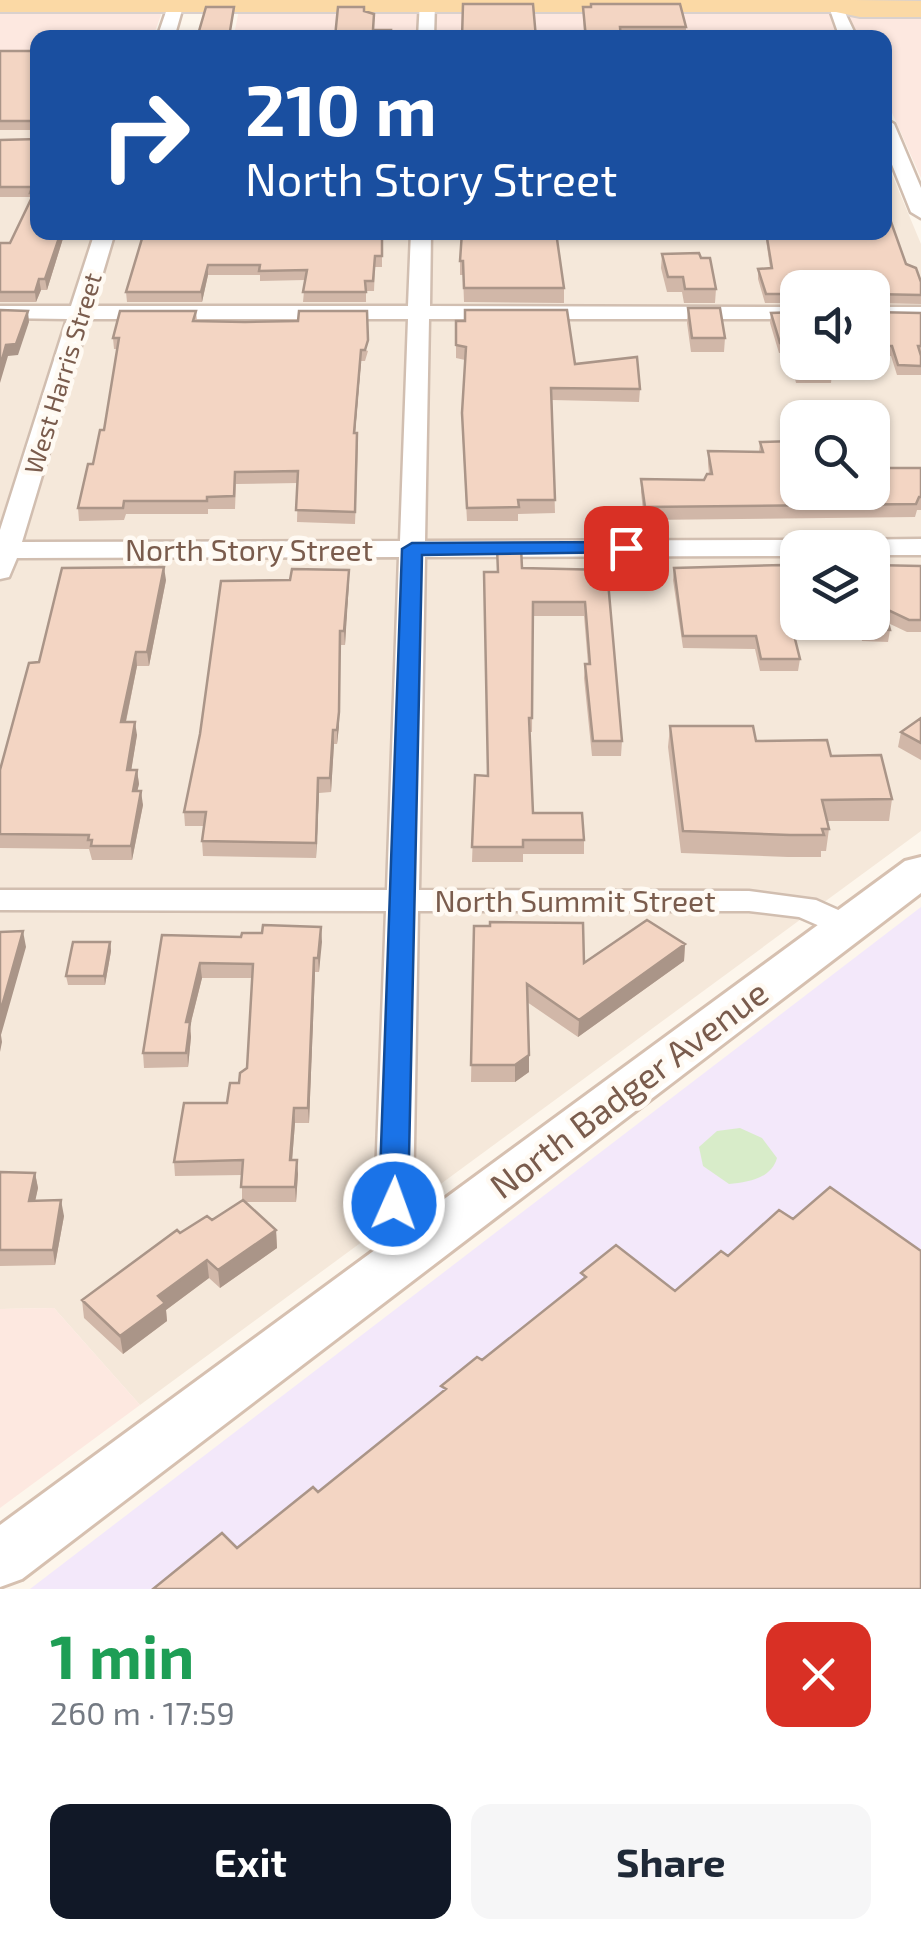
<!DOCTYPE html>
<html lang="en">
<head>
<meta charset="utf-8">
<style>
	body { margin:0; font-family:"Exo 2",sans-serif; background:#f6f6f7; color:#1f2937; height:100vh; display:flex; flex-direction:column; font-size:38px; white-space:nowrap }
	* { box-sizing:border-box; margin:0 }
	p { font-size:32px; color:#747a83 }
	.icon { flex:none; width:55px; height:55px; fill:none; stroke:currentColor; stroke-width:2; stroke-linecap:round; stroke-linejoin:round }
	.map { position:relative; height:1589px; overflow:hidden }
	.details { display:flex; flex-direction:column; background:#fff; flex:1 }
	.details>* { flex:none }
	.hud { position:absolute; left:30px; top:30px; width:862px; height:210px; border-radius:20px; box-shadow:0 2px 8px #0004; background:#1a4fa0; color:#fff; overflow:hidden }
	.fabs { position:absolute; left:780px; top:270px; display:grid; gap:20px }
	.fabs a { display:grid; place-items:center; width:110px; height:110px; border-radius:20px; background:#fff; box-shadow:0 2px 8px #0004; font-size:50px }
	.pin { position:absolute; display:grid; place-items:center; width:85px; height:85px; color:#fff; margin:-42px; border-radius:20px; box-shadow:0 5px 15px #0006 }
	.me { position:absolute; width:110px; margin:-55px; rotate:2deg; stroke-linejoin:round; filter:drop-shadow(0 0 8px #0008) }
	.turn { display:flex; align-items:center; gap:35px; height:210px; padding:0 50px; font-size:45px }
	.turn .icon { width:130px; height:130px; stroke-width:2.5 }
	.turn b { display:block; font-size:70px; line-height:85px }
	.round { display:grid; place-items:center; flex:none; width:105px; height:105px; border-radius:20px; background:#f6f6f7 }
	.overview { display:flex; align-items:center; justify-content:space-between; height:170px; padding:0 50px }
	h1 { font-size:60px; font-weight:700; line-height:75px; color:#1e9e55 }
	.primary-button { display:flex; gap:20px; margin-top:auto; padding:20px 50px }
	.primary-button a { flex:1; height:115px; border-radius:20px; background:#111827; color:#fff; font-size:40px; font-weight:700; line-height:115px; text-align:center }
	.primary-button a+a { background:#f6f6f7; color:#1f2937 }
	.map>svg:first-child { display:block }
</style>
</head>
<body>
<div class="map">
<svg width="921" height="1589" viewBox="0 0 921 1589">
	<rect width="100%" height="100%" fill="#fdf6ec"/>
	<path fill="#f5e8da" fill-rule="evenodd" d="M0 60H37L38 232H885V158L921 244V831L140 1405 54 1308 0 1309ZM798 288H872V362H798ZM798 418H872V492H798ZM798 548H872V622H798Z"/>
	<path fill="#fde8e0" d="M737 9 921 13V178L885 97V38L234 35 239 10Z
		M0 10 158 11 161 15 153 37 38 38 37 60 0 59Z
		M54 1308 140 1405 0 1508V1309Z"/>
	<path fill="#f3e8fa" d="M921 907V1589H30Z"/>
	<path fill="#d8ecc9" d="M740 1128 762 1138 777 1158C771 1179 748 1182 729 1184L703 1166 699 1147 717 1131Z"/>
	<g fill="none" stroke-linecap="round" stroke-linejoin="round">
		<g stroke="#d1beb0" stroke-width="5">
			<path id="street" d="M170 0 184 3 174 38H157Z
				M420 0 435 2 434 38H418Z
				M839 0 857 38H840L828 4Z
				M885 119 894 124 921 188V218L911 212 885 147Z
				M95 232H115L93 306H408L411 232H431L430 306 798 307V319H429L425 541 798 540 810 548H798V556L425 557 419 890 749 891 816 900 856 918 861 926 856 934 845 937 799 917 749 911H418L413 1204 432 1248 426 1258 413 1263 400 1258 375 1204 386 911 0 910V890H387L399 557 17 558 9 577 0 579V530L67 319 0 318V306H71ZM89 319H408L400 541 22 542Z
				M872 307H921V319H872Z
				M921 539V555H872V548H822L834 540Z"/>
		</g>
		<g stroke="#d6c0b0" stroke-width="6">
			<path id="secondary" d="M921 857V893L22 1579 0 1587V1525L905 861Z"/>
		</g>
		<g stroke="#dad1cd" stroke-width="4">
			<path id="primary" d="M0 0H854L921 1V17H860L836 12H0Z"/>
		</g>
		<use href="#street" fill="#fff" fill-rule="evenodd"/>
		<use href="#secondary" fill="#fff" fill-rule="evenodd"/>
		<use href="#primary" fill="#fbd9a5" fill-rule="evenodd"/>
	</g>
	<path fill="#d1b7a8" d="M583 7 686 27V38H584Z
		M0 51H38V130H0Z
		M0 140 65 232 47 290H41L36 302H0V243H10L31 200 30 197H0Z
		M144 232H382V267H375L374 291H366V302H303L305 280 260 281V275H208L202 302H127L126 292Z
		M765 232 906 264 921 282V304L872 303V288H798V303H765L758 279V269L770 268Z
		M662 254 701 258 716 289 715 303H684L682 292H667L661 268Z
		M460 261 564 288V303L464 302 463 275H460Z
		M688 308 725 338 724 352H691L687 323Z
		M196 311 197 321H298L368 351 365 361H361L355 433 358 445 355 524 297 522 298 483 236 484 235 509H208V514H126L124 520 79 521 78 508 104 430 117 349H114L113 338Z
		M872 312 921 313V375H897L891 356H872Z
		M771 313 832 374 831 383H796L789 353H779L770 323Z
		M456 321 640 389 639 402 552 400 555 513 518 514V521H467L462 426 465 360 456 358Z
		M760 442 798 492 921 468V510H917L915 517 644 520 641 492V479L704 480 709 474 708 464V451L759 452Z
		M873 565 921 566V632H907L888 623 890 630 888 642 862 641 861 635H794L800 659 798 671H760L755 649 683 648 673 580 674 568 798 622 872 568Z
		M522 568 607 570 622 741 621 756H592L584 678 585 664H588L584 616H533L532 732H529L533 813 584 840V854H523V862H472L475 775 488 776 497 572Z
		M349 570 345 645H340L339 726 337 744H334L331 792 319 793 316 858 203 856 202 841 204 826H185L184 812 290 580Z
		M166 580 149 666H137L126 722 137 735 131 770H137L139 784 137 791 143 805 132 860H92L89 849 0 848V770L39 662Z
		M921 718V760L898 747 901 732Z
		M670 726 831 756 892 799 889 821H827L829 829 826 851H821V857H788L681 853 668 747Z
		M474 926 584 963 685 944 684 961 578 1037 527 1002 529 1072 515 1082H471Z
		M321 927 319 972H315L309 1123H295L292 1160 298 1174 296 1202H245L276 1230 277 1248 220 1288 209 1278 166 1310 167 1321 123 1354 84 1318 82 1300 180 1233 212 1220 242 1200V1175L175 1176 174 1162 227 1103 247 1068 252 978H202L190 1026 191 1037 188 1067 144 1068 143 1053 162 935 241 937Z
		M110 942 111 951 105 985H68L66 976Z
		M0 1172 35 1173 38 1188 35 1200 64 1216 55 1265 0 1266Z"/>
	<path fill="#aa9588" d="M61 232H65L47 290 45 279Z
		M208 265V275L202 302 201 292Z
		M39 279 41 290 36 302 35 292Z
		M28 311 29 322 18 355 8 356 0 383V367L6 345Z
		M361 350V361L354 445V433Z
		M164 567 166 580 149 666 147 652Z
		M349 570V583L345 645 344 631Z
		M340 631 339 726 337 744V730Z
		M136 652 137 666 123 735 121 722Z
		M135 722 137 735 129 784 127 770Z
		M333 730 334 744 331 792 330 778Z
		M137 770 139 784 134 805 133 791Z
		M318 778 319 793 316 858V843Z
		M141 791 143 805 132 860 131 846Z
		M321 927 322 942 319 972 318 958Z
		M23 931 26 947 1 1035 2 1042 0 1052V1013Z
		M110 942 111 951 105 985 104 976Z
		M685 944 684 961 578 1037 579 1020Z
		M314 958 315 972 309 1123 308 1108Z
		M200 963 202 978 190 1026 191 1037 188 1067 186 1022Z
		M529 1055V1072L515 1082V1065Z
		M294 1108 295 1123 291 1174 290 1160Z
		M297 1160 298 1174 296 1202 295 1187Z
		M35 1173 38 1188 32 1216 29 1201Z
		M61 1200 64 1216 55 1265 53 1250Z
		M276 1230 277 1248 220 1288 218 1270Z
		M207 1260 209 1278 166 1310 167 1321 123 1354 120 1336 158 1296Z"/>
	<path fill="#f3d5c3" stroke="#aa9588" stroke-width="2.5" d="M463 4H533L536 38H462Z
		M591 4H680L686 27H620L621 38H586L583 7H591Z
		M206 7H234L229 37 242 38H197Z
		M338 7H364V11L374 14 373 30H391L390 38H319L335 37Z
		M0 51H38V121H0Z
		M38 139V232H61L45 279H39L35 292H0V243H10L34 193H30L32 187H0V140Z
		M885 205 906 264 916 268 921 282V295L873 294 872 297V288H798V294H766L758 269 772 268 766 232H885Z
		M144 232H382V256H375L373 281H365L366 292H303L307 270 259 271 260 265H208L201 292H126Z
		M462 232H556L564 288H464L463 261H460Z
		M699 253 701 258H710L716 289H685L683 277H668L662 254Z
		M688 308H720L725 338H692Z
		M0 310 28 311 16 344 6 345 0 367Z
		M465 310H567L575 364 637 357 640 389 551 388 555 500H518L519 507 467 508 462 413 466 347 456 345V321H465Z
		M120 311H196L193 321 245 322 298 321 299 311H367L368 340 365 350H361L354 433H357L355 512 296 510 298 471 235 472 234 496 207 497V501H124L123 508H78L88 464H93L100 430H104L119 338H113Z
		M798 312V362H829L832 374 797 373 790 343H780L771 313Z
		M872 312 921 313V346H918L921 356V366L898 365 892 346H872Z
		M794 441 798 453V492H872V468H921V497H919L916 504 645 507 641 479 704 480 707 474H712L708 451 763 452 760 442Z
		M497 547H521L522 568 607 570 622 741H593L585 664H590L585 602H533L532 718H529L533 813H582L584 840H523V847H472L475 775 488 776 484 572H498Z
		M782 565 783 571H798V622H872L873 565 921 566V620H909L884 608 890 630 864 629 862 623H791L800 659H761L756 636H683L674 568Z
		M164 567 147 652H136L121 722H135L127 770H137L133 791H141L131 846H91L92 840H88L89 835 0 834V770L29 663 39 662 62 568Z
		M292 569 349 570 344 631H340L339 712 337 730H333L330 778H318L316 843 202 841 206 812H184L200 734 221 581 290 580Z
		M921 718V743L901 732Z
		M670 726H753L756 741 827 740 831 756 881 755 892 799 822 800 829 829H822L824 835H790L683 831Z
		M647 920 685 944 579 1020 527 984 529 1055 515 1065H471L474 926H490V922L583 923 584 963Z
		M263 925 321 927 318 958H314L308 1108H294L290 1160H297L295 1187H241L243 1160 174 1162 184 1103H227L230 1083H239L240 1073 247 1068 253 964 200 963 186 1022H190L186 1053H143L162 935 241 937 242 933H262Z
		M23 931 0 1013V932Z
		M73 942H110L104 976H66Z
		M0 1172 35 1173 29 1201 61 1200 53 1250H0Z
		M830 1187 921 1251V1589H153L222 1533 237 1548 313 1487 318 1492 446 1389 441 1386 477 1357 482 1360 586 1277 581 1273 616 1245 675 1291 721 1251 728 1256 779 1210 793 1219Z
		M243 1200 276 1230 218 1270 207 1260 158 1296 165 1303 120 1336 82 1300 177 1230 180 1233 207 1216 212 1220Z"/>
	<path fill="#1a73e8" stroke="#114b97" stroke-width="2.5" d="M626 542 636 548 633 552 422 555 408 1204 403 1211 394 1214 384 1211 379 1204 402 549 412 543Z"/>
	<g text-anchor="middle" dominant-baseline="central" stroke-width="9" stroke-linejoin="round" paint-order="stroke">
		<g font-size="25" fill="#7a5c4d" stroke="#fffaf3">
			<text transform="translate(62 373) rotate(-73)">West Harris Street</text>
		</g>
		<g font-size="30" fill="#7a5c4d" stroke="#fffaf3">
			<text x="249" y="549">North Story Street</text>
			<text x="575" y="900">North Summit Street</text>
		</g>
		<g font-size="35" fill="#7a5c4d" stroke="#fffaf3">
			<text transform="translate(628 1088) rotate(-37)">North Badger Avenue</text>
		</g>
	</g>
</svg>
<div class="fabs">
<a><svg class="icon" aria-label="sound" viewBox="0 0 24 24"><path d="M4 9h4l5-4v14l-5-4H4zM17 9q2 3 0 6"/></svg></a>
<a><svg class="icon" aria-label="search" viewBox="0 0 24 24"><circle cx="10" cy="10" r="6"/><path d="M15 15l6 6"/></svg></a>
<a><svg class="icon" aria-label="layers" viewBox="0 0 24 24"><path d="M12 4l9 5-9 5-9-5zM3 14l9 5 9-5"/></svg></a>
</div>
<div class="pin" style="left:626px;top:548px;background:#d93025"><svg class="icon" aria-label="arrive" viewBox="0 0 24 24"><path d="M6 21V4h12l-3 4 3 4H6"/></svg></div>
<svg class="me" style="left:394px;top:1204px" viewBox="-20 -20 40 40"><circle r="17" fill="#1a73e8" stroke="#fff" stroke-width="3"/><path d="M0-11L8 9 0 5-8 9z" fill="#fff"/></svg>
<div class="hud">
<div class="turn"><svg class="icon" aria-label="right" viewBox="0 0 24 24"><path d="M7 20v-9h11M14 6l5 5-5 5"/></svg><div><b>210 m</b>North Story Street</div></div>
</div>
</div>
<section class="details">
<div class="overview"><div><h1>1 min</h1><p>260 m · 17:59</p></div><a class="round" style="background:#d93025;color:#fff"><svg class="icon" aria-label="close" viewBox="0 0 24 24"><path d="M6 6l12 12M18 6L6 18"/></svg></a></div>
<div class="primary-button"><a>Exit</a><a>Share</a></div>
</section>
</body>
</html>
